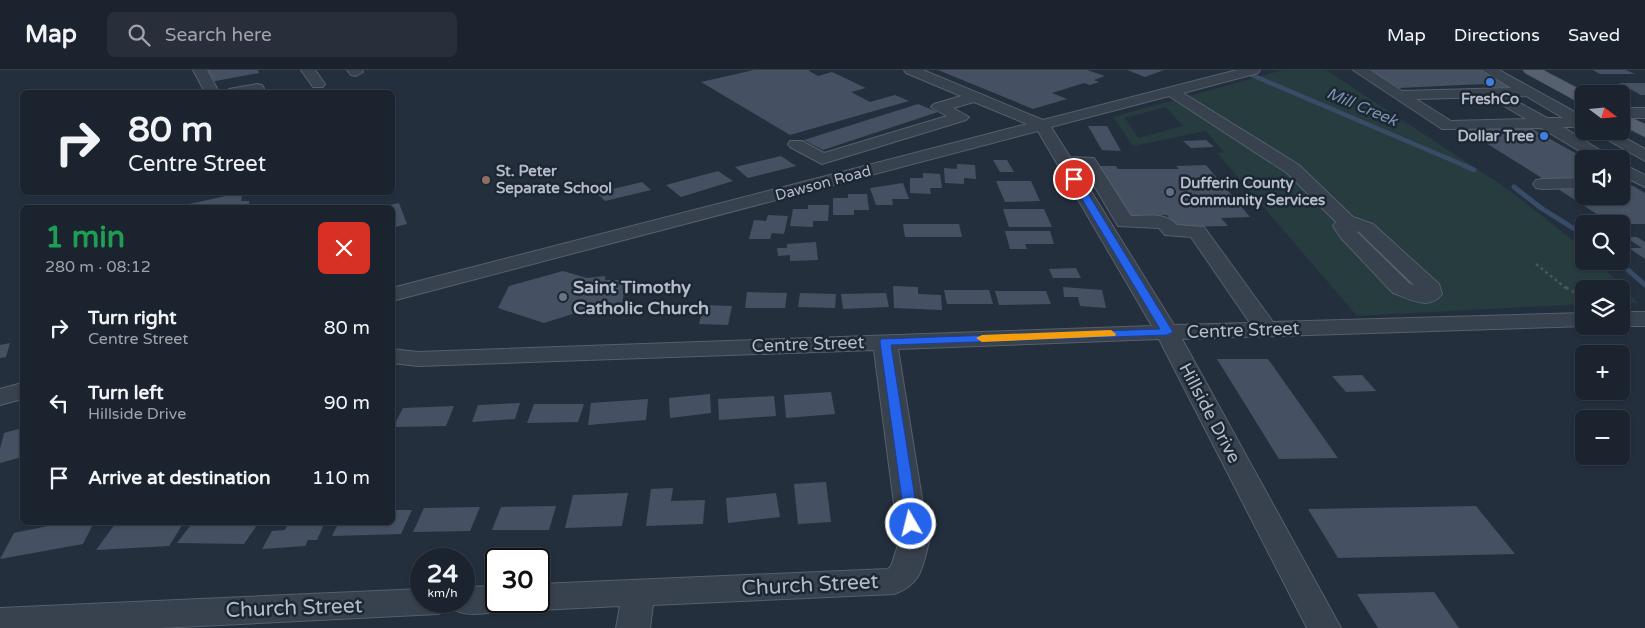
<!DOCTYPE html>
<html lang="en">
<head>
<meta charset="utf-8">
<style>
	body { margin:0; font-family:"Varela Round",sans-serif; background:#282f3a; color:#f1f3f6; height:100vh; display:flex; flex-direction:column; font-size:19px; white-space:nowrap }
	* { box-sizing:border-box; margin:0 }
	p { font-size:16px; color:#a0a4aa }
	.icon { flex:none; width:28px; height:28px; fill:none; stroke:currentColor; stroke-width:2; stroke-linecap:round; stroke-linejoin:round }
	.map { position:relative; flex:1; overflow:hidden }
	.details { position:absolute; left:20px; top:135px; width:375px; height:320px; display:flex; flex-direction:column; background:#1b232e; border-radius:8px; box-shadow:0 1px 4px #0004,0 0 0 1px #39404a }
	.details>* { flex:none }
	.top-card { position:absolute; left:20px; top:20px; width:375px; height:105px; border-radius:8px; box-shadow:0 1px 4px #0004,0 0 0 1px #39404a; background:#1b232e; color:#f1f3f6; overflow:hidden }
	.needle { width:32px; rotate:106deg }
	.tools { position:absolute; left:1575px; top:15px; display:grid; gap:10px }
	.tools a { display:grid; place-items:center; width:55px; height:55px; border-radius:8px; background:#1b232e; box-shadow:0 1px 4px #0004,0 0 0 1px #39404a; font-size:25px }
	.speed { position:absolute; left:410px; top:478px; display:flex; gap:10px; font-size:25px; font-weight:700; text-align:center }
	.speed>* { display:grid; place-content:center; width:65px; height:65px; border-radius:50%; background:#1b232e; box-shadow:0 1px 4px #0004,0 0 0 1px #39404a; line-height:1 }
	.speed small { font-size:12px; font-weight:400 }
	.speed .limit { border:2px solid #111; border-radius:8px; background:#fff; color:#111 }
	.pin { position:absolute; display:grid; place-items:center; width:42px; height:42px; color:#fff; margin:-21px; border:2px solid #fff; border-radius:50%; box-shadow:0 1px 5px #0007 }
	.me { position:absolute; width:55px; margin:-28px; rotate:352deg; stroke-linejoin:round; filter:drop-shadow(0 0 4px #0008) }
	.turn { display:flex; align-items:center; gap:18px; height:105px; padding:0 25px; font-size:22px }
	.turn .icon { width:65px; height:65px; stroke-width:2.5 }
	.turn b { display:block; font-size:35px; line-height:42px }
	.round { display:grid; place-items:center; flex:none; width:52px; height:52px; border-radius:8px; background:#282f3a }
	.head { display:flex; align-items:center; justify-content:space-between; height:85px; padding:0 25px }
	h1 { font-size:30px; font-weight:700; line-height:38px; color:#1e9e55 }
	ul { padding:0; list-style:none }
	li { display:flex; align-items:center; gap:15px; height:75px; padding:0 25px }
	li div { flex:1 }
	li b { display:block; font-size:19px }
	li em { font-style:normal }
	header { display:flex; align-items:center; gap:30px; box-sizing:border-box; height:70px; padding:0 25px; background:#1b232e; border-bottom:1px solid #39404a }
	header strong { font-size:24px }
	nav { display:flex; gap:28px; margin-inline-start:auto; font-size:18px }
	.search { width:350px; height:45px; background:#282f3a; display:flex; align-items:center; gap:12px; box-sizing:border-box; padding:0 18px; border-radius:8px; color:#a0a4aa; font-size:19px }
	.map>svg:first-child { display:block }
</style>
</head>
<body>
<header>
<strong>Map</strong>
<div class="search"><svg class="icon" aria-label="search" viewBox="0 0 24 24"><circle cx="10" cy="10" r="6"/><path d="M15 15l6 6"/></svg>Search here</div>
<nav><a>Map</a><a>Directions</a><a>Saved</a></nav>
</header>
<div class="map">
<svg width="1645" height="558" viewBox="0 0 1645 558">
	<rect width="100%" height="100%" fill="#242f3e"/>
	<path fill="#263c3f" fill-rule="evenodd" d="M1283 0H1326L1509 120 1584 179V191H1597L1638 233 1621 232V219H1584V234L1357 246 1217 83 1224 82 1206 61 1133 76 1113 47ZM1166 37 1183 56 1138 68 1125 48Z"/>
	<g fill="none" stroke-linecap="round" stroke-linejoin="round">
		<path stroke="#394c67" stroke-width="4.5" d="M1240 0 1468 97"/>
		<path stroke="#394c67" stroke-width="5" d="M1465 96 1474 100
			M1514 117 1541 138 1584 165
			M1618 191 1645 215"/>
	</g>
	<path fill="#455162" d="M204 0H258L259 3 210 12Z
		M754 0H811L809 1 818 6 832 2 866 18 851 22 870 32 895 25 909 31 790 65 701 12Z
		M938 0H1087L1105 6 1094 10 1099 12 1090 15 1084 13 1052 23 1067 29 1033 39Z
		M1127 0H1164L1145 7Z
		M1371 0H1481L1514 17 1489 18 1483 14 1399 18Z
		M1593 0H1626L1635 4H1600Z
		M1619 13H1645V25H1641Z
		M918 34 938 42 823 80 804 70Z
		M1088 56H1107L1121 81 1102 80Z
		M1527 56 1584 88V108L1545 110 1462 58Z
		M1206 70 1214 77 1191 78 1183 71Z
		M781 86 796 96 748 108 735 97Z
		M993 90H1007L1014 102H1000Z
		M957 94 975 95 976 109 964 108V114L945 113 944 98 957 99Z
		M1206 95 1250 147 1221 148 1228 156 1175 157 1167 145 1125 146 1095 96H1116L1118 99H1179L1176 96Z
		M718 101 733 111 681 127 666 115Z
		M923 103 940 104 942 118H930L931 124 910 123V108H923Z
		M996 111H1031L1040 131 1005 132Z
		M642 112 651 120 605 131 597 123Z
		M903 113 909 129H892L893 135H876L870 118Z
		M1621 116H1633L1645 123V154H1612L1555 117H1584V126H1621Z
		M243 122 241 131H249L250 138H186L185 135Z
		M848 124H867L869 140H854V145H833V128H848Z
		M399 133 407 154 392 158V138L380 137Z
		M808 135H829L828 151H813V157L790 156 793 139H808Z
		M1003 139H1044L1052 157H1009Z
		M768 145 788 146 784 164 772 163 770 169H749L754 150 766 151Z
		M903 154H959L962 167H905Z
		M1005 161H1050L1054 174H1025L1027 179H1010Z
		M1625 167H1637L1645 172V189L1629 178H1642Z
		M816 172 818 190 790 191V185L778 186 777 178H787V174Z
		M1076 198 1081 208H1053L1049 199Z
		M563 201 587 208 605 206V210H626L621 240 579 242 544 253 498 238 509 216Z
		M893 216 918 217V224L941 225 942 240 894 238Z
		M1063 217 1102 220 1106 238 1080 236 1078 227H1064Z
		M944 220H989L993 234H947Z
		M995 221H1046L1051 234 999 235Z
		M747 222 787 223 785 238H745Z
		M800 223 836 224 835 238 798 237Z
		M886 223 889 237 843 239 841 224Z
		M704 235 732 236 728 255 699 254Z
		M10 273 6 287 0 288V275Z
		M1217 289H1268L1338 388 1279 389Z
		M1362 305 1376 321 1346 322 1332 306Z
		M831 322 835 344 786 348 784 325Z
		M710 324 711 343 670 348 669 328Z
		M774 326 776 346 719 350 718 329Z
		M648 329 646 350 588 355 591 333Z
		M520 333 515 349 472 352 478 335Z
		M534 334H584L578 352 527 353Z
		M454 336 446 356 393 357 403 338Z
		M22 358V387L0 393V379L4 363Z
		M826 412 831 452 798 454 794 414Z
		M673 418 671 431 705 430 703 454 646 456 651 419Z
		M628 423 622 456 565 458 573 425Z
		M776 423 780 447 728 453 726 428Z
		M556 436 549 460H492L501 437Z
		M1476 436 1515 484 1338 488 1308 439Z
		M480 437 470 461 413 462 424 438Z
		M392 440H412L401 464 332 466 339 452H392Z
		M67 452H94L83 474 0 489 14 463Z
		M139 452H184L169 476 96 480 115 454Z
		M193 452H259L244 474 177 473Z
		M289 452H325L317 470H308L305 476 262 479 272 461 285 460Z
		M1434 522 1459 558H1378L1357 524Z"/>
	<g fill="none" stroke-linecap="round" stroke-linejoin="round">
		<g stroke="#565f6c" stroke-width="2">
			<path id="minor" d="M193 0H207L219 22H205Z
				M301 0H315L325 14 323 17H313Z
				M347 0H362L363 2 356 6 351 5Z
				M904 0H923L1043 50 1237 0H1260L1258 3 1183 23 1299 95 1353 147 1373 154 1439 214 1442 224C1429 242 1408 228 1393 223L1341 168 1333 156 1336 152 1287 103 1169 26 1051 57 1070 87 1094 88 1131 146C1148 146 1166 142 1177 155L1204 157 1273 252 1584 243V256H1586L1182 269 1341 558H1307L1159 269 898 279 929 472C922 498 922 514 894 524L653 535 650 558H616L620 536 539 540 527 536 525 531H539V514L888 499 891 496 899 472 874 280 418 296 392 293V279L418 282 1152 256 1038 61 392 231V218L1027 54 974 32 953 38 969 47 966 50 822 94 790 77 788 74 790 71H802L824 83 947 46 931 37 934 34 961 26 906 3ZM1076 97H1083L1118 156 1159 158 1165 165 1191 167 1250 253 1174 255ZM1356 161 1359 162 1415 216 1409 213Z
				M1353 0H1370L1402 21 1511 18 1482 0H1499L1584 47V57H1563L1614 89H1593L1541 58 1442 59ZM1526 26 1563 48H1547L1509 27ZM1489 27 1526 49 1451 51 1416 29Z
				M257 14 262 15 264 18 262 21 227 22 229 19Z
				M1621 38H1645V48H1621Z
				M1592 61H1612L1645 79V91Z
				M1621 93 1645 105V117L1621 105Z
				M1584 108V118L1542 119 1536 118 1533 114 1536 110 1542 109Z
				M1621 242H1645V256H1621Z
				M22 313V329L0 335V319Z
				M496 516V531H511L508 538C493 543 463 549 451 537L450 540 438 544 159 558H0V538L421 519V531H464V517Z"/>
		</g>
		<g stroke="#414a57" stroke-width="1">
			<path id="major" d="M1523 0H1543L1589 24H1584V33L1578 32 1525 3Z
				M1621 43 1645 54V67L1621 55Z"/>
		</g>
		<path stroke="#44595c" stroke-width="2.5" stroke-dasharray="3 3" stroke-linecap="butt" d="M1536 194 1567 219"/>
		<path stroke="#44595c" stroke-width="3" stroke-dasharray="4 4" stroke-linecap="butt" d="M1565 217 1584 227"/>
		<use href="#minor" fill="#38414e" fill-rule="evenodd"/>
		<use href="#major" fill="#56606e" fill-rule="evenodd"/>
	</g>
	<path fill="#2563eb" stroke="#184099" d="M1071 108 1079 109 1173 262 1167 265 891 275 919 454 916 458H906L880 272 881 269 1160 259 1070 109Z"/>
	<path fill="#f59e0b" d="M1111 260 1116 264 1115 266 982 272 976 268 982 265Z"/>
	<g fill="#3f7fe0" stroke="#1d2633" stroke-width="2">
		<circle cx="1490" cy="12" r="5"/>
		<circle cx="1544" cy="66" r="5"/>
	</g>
	<circle fill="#8d6e63" stroke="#1d2633" stroke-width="2" cx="486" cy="110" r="5"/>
	<circle fill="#5c6f8a" stroke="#1d2633" stroke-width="2" cx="1170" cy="122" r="5"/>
	<circle fill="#6b7280" stroke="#1d2633" stroke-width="2" cx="563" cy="227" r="5"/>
	<g text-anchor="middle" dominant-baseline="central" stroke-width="5" stroke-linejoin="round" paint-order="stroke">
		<g font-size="15" font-weight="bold" fill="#b4bcc9" stroke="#1d2633" text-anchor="start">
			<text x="1490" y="29" text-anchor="middle">FreshCo</text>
			<text x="1534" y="66" text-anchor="end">Dollar Tree</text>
			<text x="496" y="101">St. Peter<tspan x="496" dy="17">Separate School</tspan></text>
			<text x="1180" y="113">Dufferin County<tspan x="1180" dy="17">Community Services</tspan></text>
		</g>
		<g font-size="15" fill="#b4bcc9" stroke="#1d2633">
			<text transform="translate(823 113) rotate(-15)">Dawson Road</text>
		</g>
		<g font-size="16" font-style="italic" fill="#7c92b1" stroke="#1d2633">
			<text transform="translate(1362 37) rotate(23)">Mill Creek</text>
		</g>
		<g font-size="18" font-weight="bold" fill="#b4bcc9" stroke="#1d2633" text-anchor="start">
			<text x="573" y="217">Saint Timothy<tspan x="573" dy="21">Catholic Church</tspan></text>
		</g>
		<g font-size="18" fill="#b4bcc9" stroke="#1d2633">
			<text transform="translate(1243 260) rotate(-2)">Centre Street</text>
			<text transform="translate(808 274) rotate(-2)">Centre Street</text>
			<text transform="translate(1210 343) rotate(62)">Hillside Drive</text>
		</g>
		<g font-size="21" fill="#b4bcc9" stroke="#1d2633">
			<text transform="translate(810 515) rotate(-3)">Church Street</text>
			<text transform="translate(294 538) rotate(-2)">Church Street</text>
		</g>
	</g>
</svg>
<div class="tools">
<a><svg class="needle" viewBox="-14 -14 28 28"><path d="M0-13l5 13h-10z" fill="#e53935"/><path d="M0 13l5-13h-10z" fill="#a0a4aa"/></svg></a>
<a><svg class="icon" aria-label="sound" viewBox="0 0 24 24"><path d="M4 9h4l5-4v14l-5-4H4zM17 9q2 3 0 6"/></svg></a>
<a><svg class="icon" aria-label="search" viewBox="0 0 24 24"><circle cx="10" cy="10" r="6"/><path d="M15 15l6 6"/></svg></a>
<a><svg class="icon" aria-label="layers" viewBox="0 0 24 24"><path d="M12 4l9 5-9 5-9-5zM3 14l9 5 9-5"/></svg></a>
<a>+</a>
<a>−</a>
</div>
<div class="speed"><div>24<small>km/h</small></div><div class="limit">30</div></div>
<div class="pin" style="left:1074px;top:109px;background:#d93025"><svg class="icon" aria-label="arrive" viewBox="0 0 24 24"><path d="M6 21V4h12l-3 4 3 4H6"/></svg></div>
<svg class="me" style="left:911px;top:454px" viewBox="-20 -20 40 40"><circle r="17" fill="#2563eb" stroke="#fff" stroke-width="3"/><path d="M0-11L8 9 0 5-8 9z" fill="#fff"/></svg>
<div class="top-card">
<div class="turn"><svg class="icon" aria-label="right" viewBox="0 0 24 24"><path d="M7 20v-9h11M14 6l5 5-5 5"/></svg><div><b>80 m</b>Centre Street</div></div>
</div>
<section class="details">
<div class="head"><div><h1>1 min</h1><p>280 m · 08:12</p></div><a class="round" style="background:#d93025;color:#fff"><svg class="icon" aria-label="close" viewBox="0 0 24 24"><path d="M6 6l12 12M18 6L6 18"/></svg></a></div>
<ul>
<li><svg class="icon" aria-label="right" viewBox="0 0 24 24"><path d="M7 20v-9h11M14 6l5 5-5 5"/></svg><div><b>Turn right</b><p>Centre Street</p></div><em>80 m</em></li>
<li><svg class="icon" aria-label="left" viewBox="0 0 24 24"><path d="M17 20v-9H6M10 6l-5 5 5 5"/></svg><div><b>Turn left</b><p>Hillside Drive</p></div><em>90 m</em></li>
<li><svg class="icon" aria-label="arrive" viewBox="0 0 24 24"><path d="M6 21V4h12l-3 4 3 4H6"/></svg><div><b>Arrive at destination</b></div><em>110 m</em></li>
</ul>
</section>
</div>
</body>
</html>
